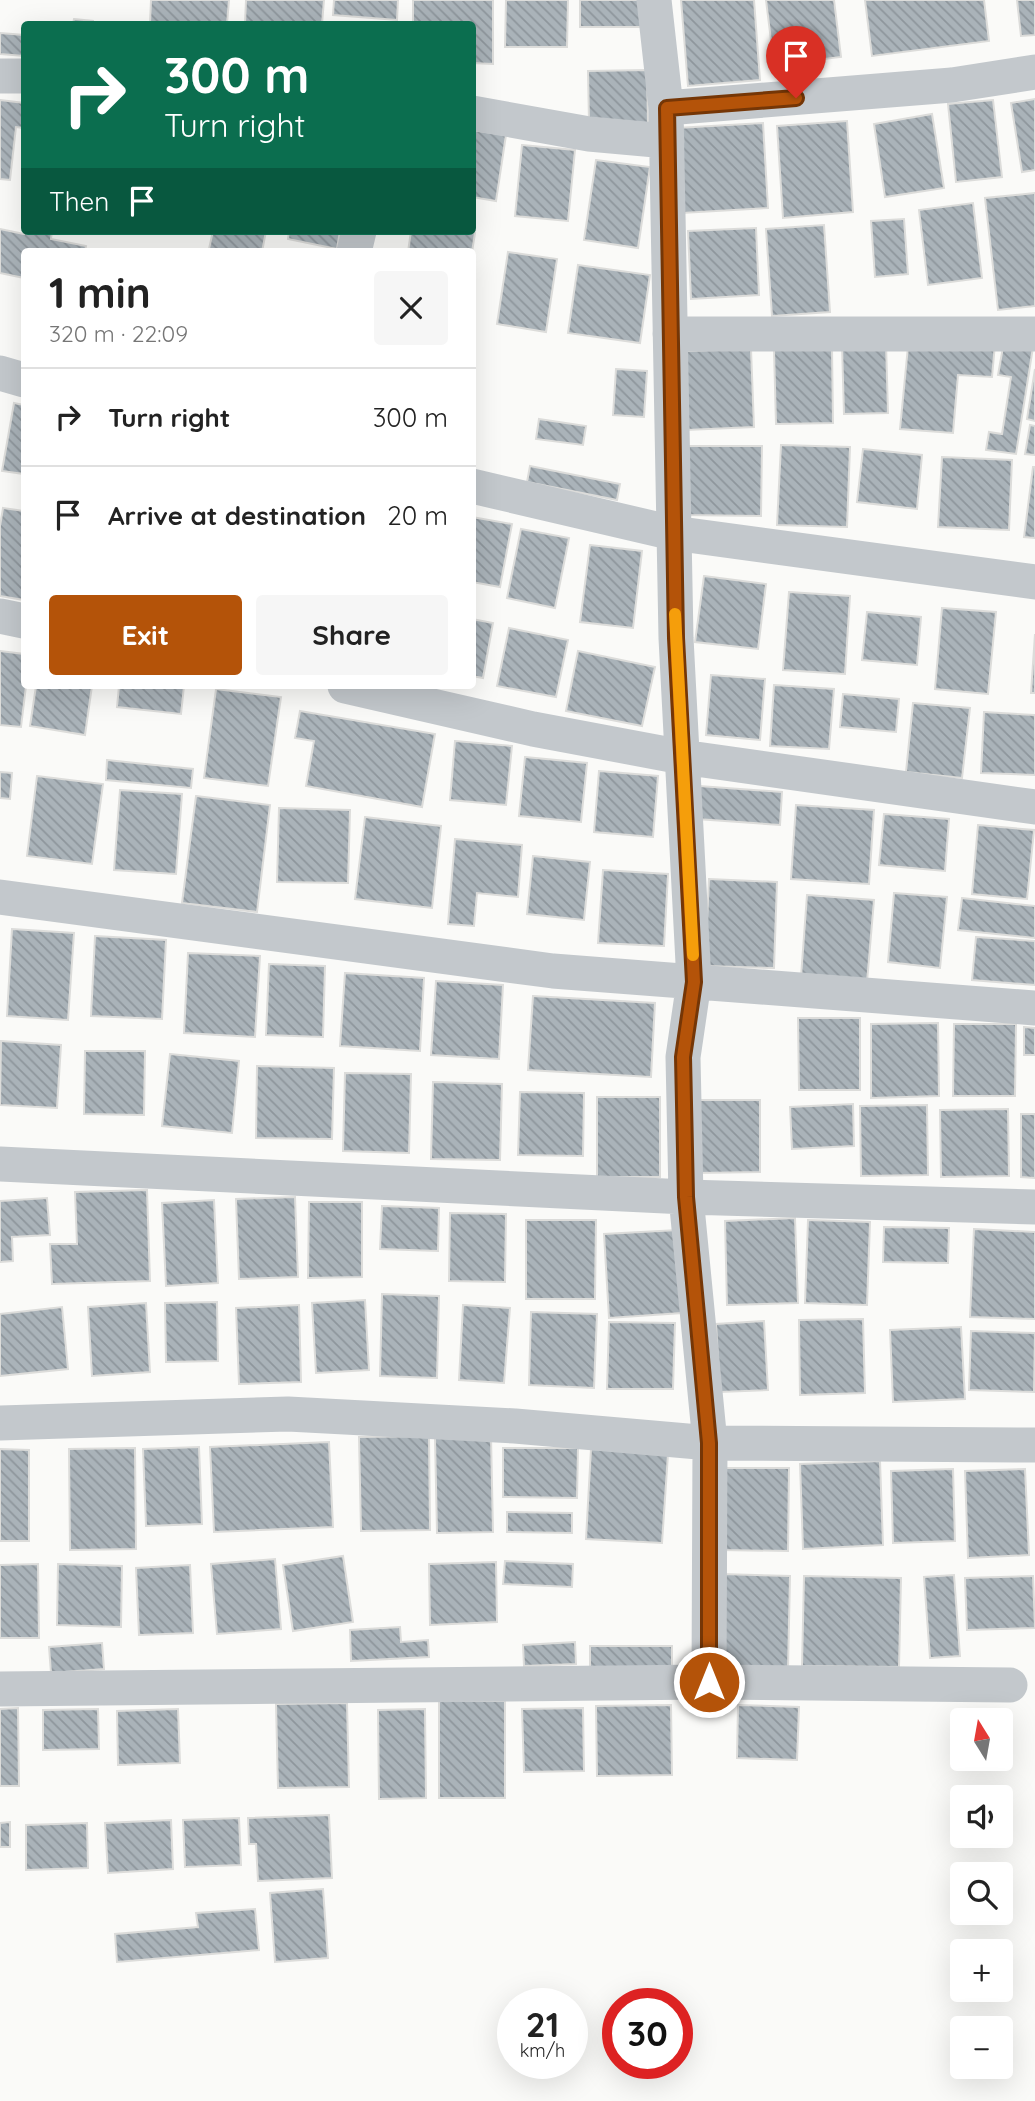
<!DOCTYPE html>
<html lang="en">
<head>
<meta charset="utf-8">
<style>
	body { margin:0; font-family:Quicksand,sans-serif; background:#f6f6f6; color:#222; height:100vh; display:flex; flex-direction:column; font-size:26px; white-space:nowrap }
	* { box-sizing:border-box; margin:0 }
	p { font-size:23px; color:#767676 }
	.icon { flex:none; width:38px; height:38px; fill:none; stroke:currentColor; stroke-width:2; stroke-linecap:round; stroke-linejoin:round }
	.map { position:relative; flex:1; overflow:hidden }
	.details { position:absolute; left:21px; top:248px; width:455px; height:441px; display:flex; flex-direction:column; background:#fff; border-radius:7px; box-shadow:0 7px 28px #0002 }
	.details>* { flex:none }
	.top-card { position:absolute; left:21px; top:21px; width:455px; height:214px; border-radius:7px; box-shadow:0 7px 28px #0002; background:#0b6e4f; color:#fff; overflow:hidden }
	.needle { width:46px; rotate:349deg }
	.tools { position:absolute; left:950px; top:1708px; display:grid; gap:14px }
	.tools a { display:grid; place-items:center; width:63px; height:63px; border-radius:7px; background:#fff; box-shadow:0 7px 28px #0002; font-size:35px }
	.speed { position:absolute; left:497px; top:1988px; display:flex; gap:14px; font-size:35px; font-weight:700; text-align:center }
	.speed>* { display:grid; place-content:center; width:91px; height:91px; border-radius:50%; background:#fff; box-shadow:0 7px 28px #0002; line-height:1 }
	.speed small { font-size:18px; font-weight:400 }
	.speed .limit { border:10px solid #d22; background:#fff; color:#111 }
	.pin { position:absolute; display:grid; place-items:center; width:60px; height:60px; color:#fff; margin:-72px -30px; border-radius:50% 50% 50% 0; rotate:-45deg; box-shadow:0 0 7px #0007 }
	.pin .icon { rotate:45deg }
	.me { position:absolute; width:77px; margin:-38px; rotate:0deg; stroke-linejoin:round; filter:drop-shadow(0 0 5px #0008) }
	.turn { display:flex; align-items:center; gap:24px; height:147px; padding:0 28px; font-size:32px }
	.turn .icon { width:91px; height:91px; stroke-width:2.5 }
	.turn b { display:block; font-size:49px; line-height:60px }
	.then { display:flex; align-items:center; height:66px; padding:0 28px; background:#0003; gap:14px; font-size:26px }
	.round { display:grid; place-items:center; flex:none; width:74px; height:74px; border-radius:7px; background:#f6f6f6 }
	.overview { display:flex; align-items:center; justify-content:space-between; height:119px; padding:0 28px }
	h1 { font-size:42px; font-weight:700; line-height:52px }
	.primary-button { display:flex; gap:14px; margin-top:auto; padding:14px 28px }
	.primary-button a { flex:1; height:80px; border-radius:7px; background:#b45309; color:#fff; font-size:28px; font-weight:700; line-height:80px; text-align:center }
	.primary-button a+a { background:#f6f6f6; color:#222 }
	ul { padding:0; list-style:none }
	li { display:flex; align-items:center; gap:21px; height:98px; padding:0 28px; border-top:2px solid #e0e0e0 }
	li div { flex:1 }
	li b { display:block; font-size:26px }
	li em { font-style:normal }
	.map>svg:first-child { display:block }
</style>
</head>
<body>
<div class="map">
<svg width="1035" height="2101" viewBox="0 0 1035 2101">
	<defs>
		<pattern id="building-back-hatch" width="6" height="6" patternUnits="userSpaceOnUse" patternTransform="scale(1.75)"><rect width="6" height="6" fill="#aab3b9"/><path d="M-1 5l2 2M0 0l6 6M5-1l2 2" fill="none" stroke="#8e969c"/></pattern>
	</defs>
	<rect width="100%" height="100%" fill="#fafaf8"/>
	<path fill="url(#building-back-hatch)" stroke="#dcdcda" stroke-width="2" d="M151 0H229L227 24H150Z
		M246 0H324L322 24H245Z
		M334 0H398L397 20 333 15Z
		M413 0H493V64L472 63V24H413Z
		M506 0H568L567 47H505Z
		M580 0H642V27H580Z
		M681 0H754L760 80 688 86Z
		M766 0H834L841 57 774 65Z
		M865 0H984L989 41 872 56Z
		M1017 0H1035V35L1021 36Z
		M74 19 93 21V24H73Z
		M0 33 24 35V56L0 54Z
		M647 70 648 123H589L588 71Z
		M1035 99V170L1022 172 1011 103Z
		M0 100 24 103V128L16 127 10 180 0 179Z
		M993 100 1002 177 956 182 948 104Z
		M932 114 944 188 885 197 874 124Z
		M847 121 853 212 783 218 777 126Z
		M763 123 768 208 682 213 677 128Z
		M472 130 506 135 496 201 472 197Z
		M522 145 575 150 568 221 515 216Z
		M596 160 650 167 638 248 584 240Z
		M1035 193V306L998 310 985 198Z
		M973 203 982 278 928 285 919 210Z
		M904 219 908 274 875 277 871 221Z
		M824 225 830 312 772 316 766 229Z
		M756 228 759 295 691 299 688 231Z
		M0 229 24 234 25 231H52L51 239 86 246 85 252H24V278L0 273Z
		M213 231H266L262 252H227L209 249Z
		M289 231H340L337 249 288 239Z
		M411 231H460L475 233 472 252H408Z
		M508 252 557 259 546 332 497 324Z
		M578 265 650 275 640 343 568 333Z
		M909 336 995 344 992 377 958 375 953 433 900 429Z
		M1005 336 1034 341 1016 454 986 450 989 432 1002 434 1011 377 998 375Z
		M886 343 888 413 844 414 842 345Z
		M832 348 833 423 776 424 774 350Z
		M751 349 754 427 686 430 683 351Z
		M616 369 647 371 644 417 613 415Z
		M1035 369V421L1027 419Z
		M14 403 24 405V474L2 471Z
		M539 419 586 426 583 445 536 439Z
		M1030 425 1035 426V455L1025 454Z
		M781 445 850 447 847 527 777 525Z
		M683 446H762L761 516 683 515Z
		M863 449 922 455 917 509 857 502Z
		M942 457 1012 460 1009 530 938 527Z
		M530 466 620 484 617 500 527 482Z
		M1033 467H1035V538L1024 537Z
		M3 508 24 511V600L0 596V526Z
		M472 517 512 524 500 587 472 582Z
		M521 529 569 538 555 608 507 598Z
		M590 545 642 551 633 628 580 622Z
		M704 576 766 584 758 649 695 642Z
		M789 592 850 596 845 674 783 670Z
		M942 608 996 612 988 694 935 689Z
		M867 612 921 617 917 665 862 660Z
		M472 619 493 623 483 678 472 676Z
		M509 628 568 640 556 697 497 686Z
		M1035 634V693H1031Z
		M0 651 24 654 26 686 21 727 0 725Z
		M578 651 655 667 642 726 566 711Z
		M711 675 765 679 760 740 706 735Z
		M774 685 834 689 829 749 770 746Z
		M36 686H92L85 735 30 726Z
		M119 686H184L181 714 117 707Z
		M216 689 281 697 268 786 204 778Z
		M843 694 899 699 896 732 840 727Z
		M913 703 970 708 962 778 906 772Z
		M300 711 435 734 422 807 306 786 314 741 295 738Z
		M984 712 1035 715V775L981 773Z
		M455 741 512 746 506 805 450 800Z
		M525 757 587 763 581 822 519 816Z
		M107 760 193 769 191 788 106 780Z
		M599 771 658 776 653 837 594 832Z
		M0 772 12 773 10 799 0 798Z
		M37 776 103 784 92 864 27 856Z
		M699 786 782 792 780 825 697 819Z
		M120 790 182 794 176 874 114 870Z
		M196 796 270 805 257 912 182 903Z
		M796 805 874 810 869 884 791 879Z
		M279 808 350 810 348 883 277 882Z
		M884 814 949 819 945 871 879 865Z
		M365 817 441 826 432 908 355 899Z
		M978 825 1034 830 1027 899 972 894Z
		M455 839 522 845 518 897 477 893 474 926 448 924Z
		M533 856 590 862 584 920 527 914Z
		M603 870 668 874 664 946 598 943Z
		M709 879 777 882 774 968 705 966Z
		M894 893 947 897 940 968 888 962Z
		M807 895 874 900 867 982 801 977Z
		M962 898 1035 906V938L958 930Z
		M12 929 74 933 68 1020 7 1016Z
		M95 936 166 940 162 1019 91 1016Z
		M976 937 1035 941V985L972 980Z
		M188 953 260 956 255 1037 184 1033Z
		M269 964 325 966 323 1037 266 1035Z
		M345 973 424 978 420 1051 340 1046Z
		M436 981 503 985 499 1059 431 1055Z
		M533 996 655 1003 651 1077 528 1070Z
		M798 1018H860V1090H799Z
		M938 1023 939 1096 871 1098V1024Z
		M954 1024H1016L1015 1096H953Z
		M1024 1027 1035 1028V1055H1024Z
		M1 1041 61 1045 57 1108 0 1105Z
		M85 1051H145L144 1115 84 1114Z
		M170 1054 239 1061 232 1133 162 1126Z
		M257 1066 334 1068 332 1139 256 1138Z
		M345 1073 411 1074 409 1153 343 1151Z
		M433 1082 502 1084 500 1160 431 1159Z
		M520 1092 584 1093 583 1156 518 1155Z
		M597 1097H660V1177H597Z
		M696 1100H760V1172L697 1173Z
		M853 1104 854 1146 792 1149 790 1107Z
		M927 1105 928 1175 861 1176 860 1106Z
		M1008 1109 1009 1176 941 1177 940 1110Z
		M1021 1114H1035V1178L1021 1177Z
		M147 1190 150 1281 52 1284 50 1244H77L75 1192Z
		M295 1197 298 1277 239 1279 236 1199Z
		M47 1198 50 1235 12 1237 13 1261 0 1262V1201Z
		M214 1200 218 1283 166 1286 162 1203Z
		M309 1202H362V1277L308 1278Z
		M382 1206 439 1208 438 1251 380 1249Z
		M450 1213 506 1214 505 1282 449 1281Z
		M795 1218 798 1303 727 1305 725 1221Z
		M526 1220H596L595 1299H526Z
		M808 1220 870 1222 867 1305 805 1303Z
		M884 1227 949 1228 948 1263 883 1262Z
		M974 1229 1035 1232V1319L970 1317Z
		M678 1230 682 1313 609 1318 604 1234Z
		M382 1294 439 1296 437 1378 380 1376Z
		M365 1300 369 1370 316 1373 312 1303Z
		M217 1302 218 1361 166 1362 165 1303Z
		M146 1303 150 1372 92 1376 88 1307Z
		M299 1305 301 1382 239 1384 236 1308Z
		M463 1305 510 1308 504 1383 459 1380Z
		M62 1307 68 1369 0 1376V1314Z
		M531 1312 597 1314 594 1388 529 1385Z
		M863 1319 865 1393 800 1395 799 1320Z
		M764 1321 768 1390 720 1392 716 1324Z
		M609 1322 675 1323 673 1389H607Z
		M961 1327 965 1399 893 1402 890 1330Z
		M971 1331 1035 1333 1034 1392 969 1390Z
		M429 1436 430 1530 361 1531 359 1437Z
		M491 1436 493 1532 437 1533 435 1438Z
		M329 1442 333 1527 214 1532 210 1447Z
		M199 1447 202 1524 146 1526 143 1449Z
		M135 1448 136 1549 70 1550 69 1449Z
		M503 1448H578L577 1498 503 1497Z
		M0 1449 29 1450V1541H0Z
		M591 1449 668 1454 662 1543 586 1539Z
		M880 1461 883 1545 803 1549 800 1464Z
		M721 1468H789L788 1551 721 1550Z
		M953 1469 955 1541 893 1543 891 1471Z
		M1025 1469 1029 1555 968 1558 965 1471Z
		M507 1512 572 1513V1533L507 1532Z
		M343 1556 353 1622 293 1631 283 1565Z
		M275 1559 281 1629 217 1634 211 1564Z
		M505 1561 573 1564 572 1587 503 1584Z
		M496 1562 497 1622 430 1625 429 1564Z
		M38 1564 39 1638H0V1565Z
		M58 1564 122 1566 121 1627 57 1625Z
		M190 1565 193 1633 139 1635 136 1568Z
		M721 1574 790 1576 788 1669 718 1668Z
		M954 1575 960 1656 930 1658 924 1577Z
		M804 1576 901 1578 899 1667 802 1666Z
		M1033 1576 1035 1628 967 1630 965 1578Z
		M400 1627 401 1642 428 1640 429 1657 351 1661 350 1630Z
		M575 1642 576 1664 524 1666 523 1645Z
		M102 1643 104 1669 51 1673 49 1647Z
		M590 1646H672V1668L590 1667Z
		M439 1701H505V1798H439Z
		M347 1703 349 1787 278 1788 276 1704Z
		M671 1705 672 1775 597 1776 596 1706Z
		M738 1705 799 1707 797 1760 737 1758Z
		M18 1708 19 1786H0V1709Z
		M583 1708 584 1771 524 1772 522 1709Z
		M98 1709 99 1749 43 1750V1710Z
		M178 1709 180 1763 118 1765 117 1711Z
		M425 1709 426 1798 379 1799 378 1710Z
		M329 1815 332 1878 258 1881 256 1844H249L248 1818Z
		M239 1818 241 1865 185 1867 183 1820Z
		M171 1820 173 1869 108 1873 105 1823Z
		M10 1822V1847H0V1823Z
		M87 1823 88 1868 26 1870V1825Z
		M323 1889 328 1958 275 1962 270 1893Z
		M255 1909 259 1950 117 1962 115 1934 198 1927 196 1913Z"/>
	<g fill="none" stroke-linecap="round" stroke-linejoin="round">
		<path stroke="#c3c8cc" stroke-width="35" d="M654 0 666 108 676 638 694 982 683 1057 686 1197 710 1443 709 1682
			M0 76H24
			M666 108 952 85 1035 72
			M472 113 589 134 667 141
			M354 252 359 231
			M670 334H1035
			M0 373 24 380
			M472 486 673 533 1035 582
			M0 616 24 621
			M345 686 533 729 682 757 1035 807
			M0 897 553 971 1035 1008
			M0 1164 686 1197 1035 1207
			M0 1423 288 1414 515 1426 710 1443 1035 1445
			M0 1689 709 1682 1010 1685"/>
	</g>
	<g fill="none" stroke-linecap="round" stroke-linejoin="round">
		<g stroke="#753606" stroke-width="18">
			<path id="route" d="M709 1682V1443L686 1197 683 1057 694 982 676 638 667 108 796 98"/>
		</g>
		<use href="#route" stroke="#b45309" stroke-width="12"/>
		<path stroke="#f59e0b" stroke-width="12" d="M675 614 693 955"/>
	</g>
</svg>
<div class="tools">
<a><svg class="needle" viewBox="-14 -14 28 28"><path d="M0-13l5 13h-10z" fill="#e53935"/><path d="M0 13l5-13h-10z" fill="#767676"/></svg></a>
<a><svg class="icon" aria-label="sound" viewBox="0 0 24 24"><path d="M4 9h4l5-4v14l-5-4H4zM17 9q2 3 0 6"/></svg></a>
<a><svg class="icon" aria-label="search" viewBox="0 0 24 24"><circle cx="10" cy="10" r="6"/><path d="M15 15l6 6"/></svg></a>
<a>+</a>
<a>−</a>
</div>
<div class="speed"><div>21<small>km/h</small></div><div class="limit">30</div></div>
<div class="pin" style="left:796px;top:98px;background:#d93025"><svg class="icon" aria-label="arrive" viewBox="0 0 24 24"><path d="M6 21V4h12l-3 4 3 4H6"/></svg></div>
<svg class="me" style="left:709px;top:1682px" viewBox="-20 -20 40 40"><circle r="17" fill="#b45309" stroke="#fff" stroke-width="3"/><path d="M0-11L8 9 0 5-8 9z" fill="#fff"/></svg>
<div class="top-card">
<div class="turn"><svg class="icon" aria-label="right" viewBox="0 0 24 24"><path d="M7 20v-9h11M14 6l5 5-5 5"/></svg><div><b>300 m</b>Turn right</div></div>
<div class="then">Then<svg class="icon" aria-label="arrive" viewBox="0 0 24 24"><path d="M6 21V4h12l-3 4 3 4H6"/></svg></div>
</div>
<section class="details">
<div class="overview"><div><h1>1 min</h1><p>320 m · 22:09</p></div><a class="round"><svg class="icon" aria-label="close" viewBox="0 0 24 24"><path d="M6 6l12 12M18 6L6 18"/></svg></a></div>
<ul>
<li><svg class="icon" aria-label="right" viewBox="0 0 24 24"><path d="M7 20v-9h11M14 6l5 5-5 5"/></svg><div><b>Turn right</b></div><em>300 m</em></li>
<li><svg class="icon" aria-label="arrive" viewBox="0 0 24 24"><path d="M6 21V4h12l-3 4 3 4H6"/></svg><div><b>Arrive at destination</b></div><em>20 m</em></li>
</ul>
<div class="primary-button"><a>Exit</a><a>Share</a></div>
</section>
</div>
</body>
</html>
